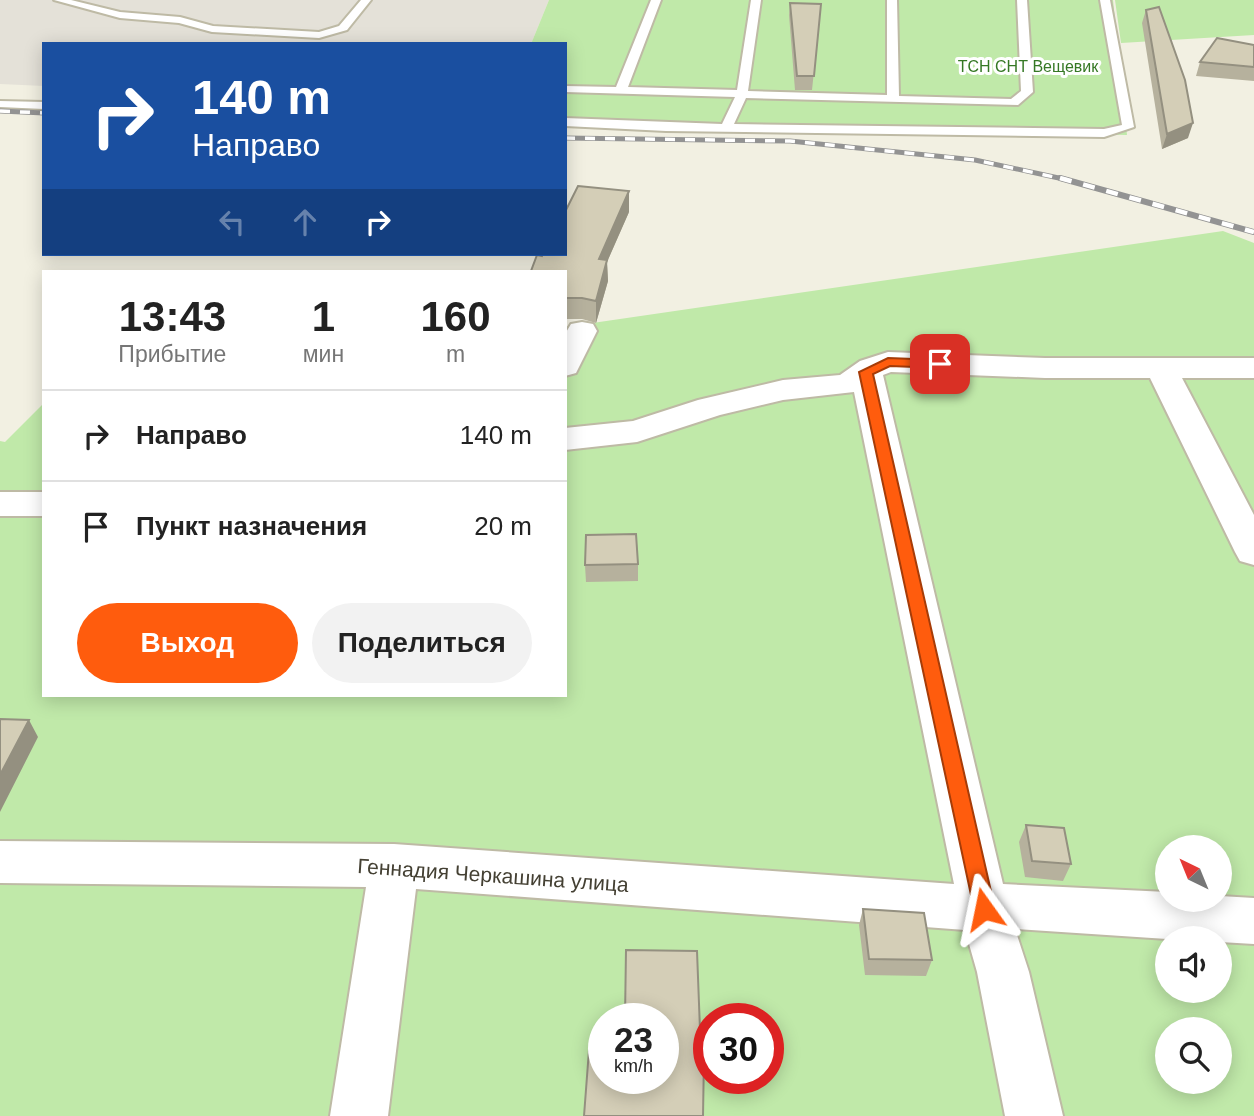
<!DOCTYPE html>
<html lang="ru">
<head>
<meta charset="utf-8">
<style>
	body { margin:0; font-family:Arial,sans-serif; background:#f2f2f2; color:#222; height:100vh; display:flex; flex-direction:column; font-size:26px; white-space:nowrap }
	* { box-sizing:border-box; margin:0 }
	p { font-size:23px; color:#767676 }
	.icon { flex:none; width:38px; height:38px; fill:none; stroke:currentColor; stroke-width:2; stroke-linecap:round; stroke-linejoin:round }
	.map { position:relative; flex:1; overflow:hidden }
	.side { position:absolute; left:42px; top:270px; width:525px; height:427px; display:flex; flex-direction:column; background:#fff; border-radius:0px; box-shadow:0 4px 18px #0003 }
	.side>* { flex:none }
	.top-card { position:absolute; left:42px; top:42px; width:525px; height:214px; border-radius:0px; box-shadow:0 4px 18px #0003; background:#1a4fa0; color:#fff; overflow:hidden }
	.needle { width:46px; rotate:317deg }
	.tools { position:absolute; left:1155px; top:835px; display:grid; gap:14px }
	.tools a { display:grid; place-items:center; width:77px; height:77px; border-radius:50%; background:#fff; box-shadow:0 4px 18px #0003; font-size:35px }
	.speed { position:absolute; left:588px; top:1003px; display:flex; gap:14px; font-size:35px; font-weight:700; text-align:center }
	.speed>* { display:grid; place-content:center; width:91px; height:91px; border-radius:50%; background:#fff; box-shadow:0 4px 18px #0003; line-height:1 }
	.speed small { font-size:18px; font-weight:400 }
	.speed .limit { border:10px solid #d22; background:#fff; color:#111 }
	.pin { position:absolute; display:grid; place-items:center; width:60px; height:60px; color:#fff; margin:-30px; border-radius:14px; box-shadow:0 4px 10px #0006 }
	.me { position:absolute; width:77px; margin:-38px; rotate:348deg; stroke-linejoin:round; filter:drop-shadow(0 0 5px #0008) }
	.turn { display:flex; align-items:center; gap:24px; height:147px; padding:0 35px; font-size:32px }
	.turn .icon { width:91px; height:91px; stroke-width:2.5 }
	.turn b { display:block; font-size:49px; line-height:60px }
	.lanes { display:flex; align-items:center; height:66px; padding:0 35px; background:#0003; justify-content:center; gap:35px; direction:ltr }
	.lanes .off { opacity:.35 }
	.eta { display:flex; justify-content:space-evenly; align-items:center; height:119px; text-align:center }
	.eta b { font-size:42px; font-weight:600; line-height:49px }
	.button { display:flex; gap:14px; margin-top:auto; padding:14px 35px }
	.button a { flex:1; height:80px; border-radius:42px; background:#ff5c0d; color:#fff; font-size:28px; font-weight:600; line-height:80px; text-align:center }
	.button a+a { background:#f2f2f2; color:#222 }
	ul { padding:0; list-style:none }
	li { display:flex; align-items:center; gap:21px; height:91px; padding:0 35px; border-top:2px solid #e0e0e0 }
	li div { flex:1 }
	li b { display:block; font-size:26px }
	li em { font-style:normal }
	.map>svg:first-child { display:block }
</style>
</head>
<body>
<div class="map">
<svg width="1254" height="1116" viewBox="0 0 1254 1116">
	<rect width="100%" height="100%" fill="#f2f0e2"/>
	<path fill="#e4e1d8" d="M0 0H549L531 44H44V86L0 84Z"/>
	<path fill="#c0e9a9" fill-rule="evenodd" d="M549 0H1113L1127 135 565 122V44H531Z
		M1115 0H1254V35L1121 43Z
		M1223 231 1254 243V1116H0V441L5 442 44 403V695H565V327ZM1167 847H1220V900H1167ZM1167 938H1220V990H1167ZM604 1018H663V1078H604ZM709 1018H768V1078H709ZM1167 1029H1220V1082H1167Z"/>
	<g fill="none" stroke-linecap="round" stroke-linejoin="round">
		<g stroke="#bebaa5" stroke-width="4">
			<path id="lane" d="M54 0H71L120 12 180 17 213 26 319 32 339 26 361 0H371L347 30 319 38 212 32 179 23 120 18Z
				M651 0H661L628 87 737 90 751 0H761L748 91 887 95V0H897L899 96 1011 99 1021 91 1017 0H1027L1033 92 1018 105 746 98 734 124 1104 129 1122 125 1100 0H1110L1134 127 1104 137 666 131 565 126V118L722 124 735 97 565 92V86L616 87Z
				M0 101 44 102V109L0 107Z"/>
		</g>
		<g stroke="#bebaa5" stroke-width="4">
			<path id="street" d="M582 322 593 324 597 331 576 373 565 376V334L571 324Z
				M888 352 1045 358H1254V378H1182L1254 515V565L1240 561 1235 552 1150 378H1045L891 372 883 375 1003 884 1167 892V900H1220V896L1254 898V944L1220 942V938L1167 939 1015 929 1029 972 1063 1116H1005L977 972 965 930 416 889 388 1116H330L366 887 0 883V841L394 844 954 884 854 392 783 400 720 415 637 442 565 450V428L633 421 698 400 783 380 840 375 860 361Z
				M0 492H44V516H0Z"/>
		</g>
		<use href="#lane" fill="#fff" fill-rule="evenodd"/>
		<use href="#street" fill="#fff" fill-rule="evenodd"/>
		<g stroke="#939393" stroke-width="5">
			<path id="rail-far1" d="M0 111 44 113
				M565 138 790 141 975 160 1068 180"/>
		</g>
		<g stroke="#939393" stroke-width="6">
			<path id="rail" d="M1060 178 1254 232"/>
		</g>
		<use href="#rail-far1" stroke="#fff" stroke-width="3.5" stroke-dasharray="10" stroke-linecap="butt"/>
		<use href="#rail" stroke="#fff" stroke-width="4.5" stroke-dasharray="12" stroke-linecap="butt"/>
	</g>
	<path fill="#b6b19d" d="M790 3 821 4 812 90H795L789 15Z
		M1146 10 1188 138 1162 149 1142 23Z
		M1254 45V81L1196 76 1200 62Z
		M629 212 607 262 608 281 596 323 582 319H565V271L542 256Z
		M638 564V581L586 582 585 565Z
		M1026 825 1071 864 1063 881 1025 877 1019 842Z
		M863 909 932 960 926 976 865 975 859 925Z"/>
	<path fill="#949080" d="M1193 123 1188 138 1162 149 1167 134Z
		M629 191V212L607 262 608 281 596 323V301L599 259Z
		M29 720 38 737 0 812V775Z"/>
	<path fill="#d4ceb7" stroke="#949080" stroke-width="2" d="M790 3 821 4 814 76H797Z
		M1159 7 1185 80 1193 123 1167 134 1146 10Z
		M1217 38 1254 45V67L1200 62Z
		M578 186 629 191 599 259 607 260 596 301 582 298H565V271H531L537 255 542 256 543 254H565V212Z
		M636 534 638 564 585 565 586 535Z
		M0 719 29 720 0 775Z
		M1026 825 1064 828 1071 864 1032 861Z
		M863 909 924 913 932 960 869 959Z
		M626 950 697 951 701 1056H704L703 1116H584L589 1050 604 1051V1078H663V1018H625Z"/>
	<path fill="#ff5c0d" stroke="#a63c08" stroke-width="2" d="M888 358 940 360 947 364 940 368 890 366 873 374 995 909 992 916 984 919 977 916 974 909 859 372Z"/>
	<g text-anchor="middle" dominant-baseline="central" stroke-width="6" stroke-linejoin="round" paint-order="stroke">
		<g font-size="16" fill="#357824" stroke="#fff">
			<text x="1028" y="66">ТСН СНТ Вещевик</text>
		</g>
		<g font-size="21" fill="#444033" stroke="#fff">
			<text transform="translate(493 875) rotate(4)">Геннадия Черкашина улица</text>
		</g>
	</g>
</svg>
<div class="tools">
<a><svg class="needle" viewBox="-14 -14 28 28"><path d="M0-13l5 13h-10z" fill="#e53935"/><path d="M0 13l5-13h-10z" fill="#767676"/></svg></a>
<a><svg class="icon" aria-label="sound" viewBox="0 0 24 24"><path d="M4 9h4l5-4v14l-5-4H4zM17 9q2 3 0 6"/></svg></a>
<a><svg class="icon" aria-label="search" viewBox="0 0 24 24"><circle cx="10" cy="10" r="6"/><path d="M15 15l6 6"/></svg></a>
</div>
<div class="speed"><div>23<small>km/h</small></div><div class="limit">30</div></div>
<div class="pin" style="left:940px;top:364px;background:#d93025"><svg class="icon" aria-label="arrive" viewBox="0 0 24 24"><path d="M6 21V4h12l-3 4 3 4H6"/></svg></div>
<svg class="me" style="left:984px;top:909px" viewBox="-20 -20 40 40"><path d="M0-17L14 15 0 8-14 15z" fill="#ff5c0d" stroke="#fff" stroke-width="4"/></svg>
<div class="top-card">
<div class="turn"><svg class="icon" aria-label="right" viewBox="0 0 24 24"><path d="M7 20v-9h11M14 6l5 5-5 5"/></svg><div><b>140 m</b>Направо</div></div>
<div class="lanes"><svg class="icon off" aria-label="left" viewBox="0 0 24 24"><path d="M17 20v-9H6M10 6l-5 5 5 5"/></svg><svg class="icon off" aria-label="ahead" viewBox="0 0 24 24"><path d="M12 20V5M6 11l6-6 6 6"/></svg><svg class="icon" aria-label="right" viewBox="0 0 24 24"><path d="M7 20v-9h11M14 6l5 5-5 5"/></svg></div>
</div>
<section class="side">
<div class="eta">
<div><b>13:43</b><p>Прибытие</p></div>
<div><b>1</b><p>мин</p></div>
<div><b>160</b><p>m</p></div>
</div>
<ul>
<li><svg class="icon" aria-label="right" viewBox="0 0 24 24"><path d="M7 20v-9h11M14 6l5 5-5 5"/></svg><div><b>Направо</b></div><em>140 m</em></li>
<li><svg class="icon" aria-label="arrive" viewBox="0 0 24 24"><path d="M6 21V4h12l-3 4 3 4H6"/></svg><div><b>Пункт назначения</b></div><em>20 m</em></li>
</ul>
<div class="button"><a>Выход</a><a>Поделиться</a></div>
</section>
</div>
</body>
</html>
